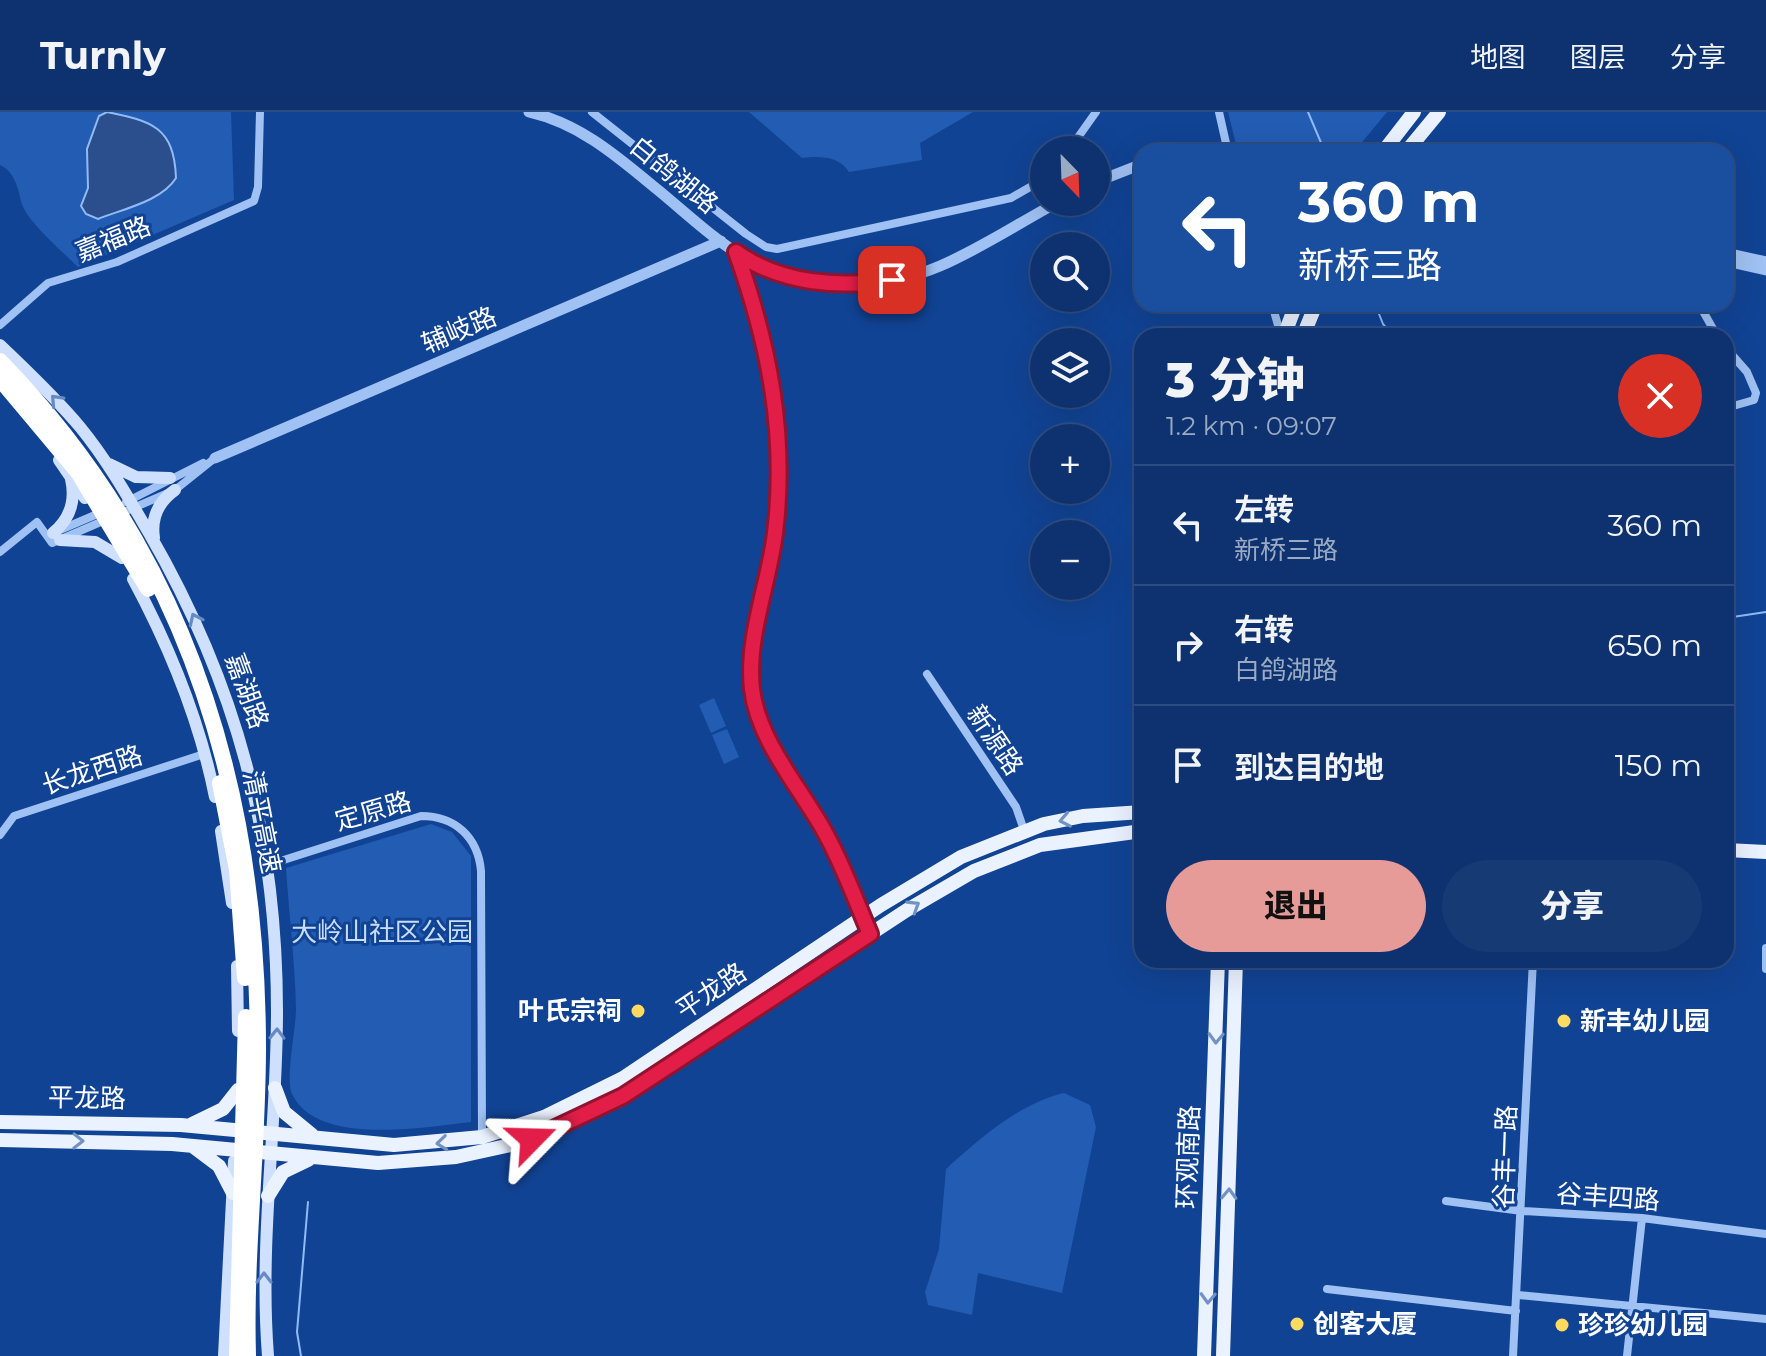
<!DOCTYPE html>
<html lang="zh">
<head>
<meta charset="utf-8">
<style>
	body { margin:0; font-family:Montserrat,"Noto Sans SC",sans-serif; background:#163a74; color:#f1f3f6; height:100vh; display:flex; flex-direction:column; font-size:30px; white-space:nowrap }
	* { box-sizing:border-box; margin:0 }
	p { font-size:26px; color:#9aaac3 }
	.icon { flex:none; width:44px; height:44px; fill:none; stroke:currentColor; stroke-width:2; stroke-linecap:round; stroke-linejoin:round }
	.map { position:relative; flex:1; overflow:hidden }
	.sheet { position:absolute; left:1134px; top:216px; width:600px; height:640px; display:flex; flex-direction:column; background:#0d326f; border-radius:24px; box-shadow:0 8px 32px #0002,0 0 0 2px #2d4d82 }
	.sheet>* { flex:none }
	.guide { position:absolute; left:1134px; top:32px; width:600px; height:168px; border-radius:24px; box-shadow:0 8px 32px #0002,0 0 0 2px #2d4d82; background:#1a4fa0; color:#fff; overflow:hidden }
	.needle { width:52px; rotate:157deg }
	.controls { position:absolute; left:1030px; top:24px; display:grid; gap:16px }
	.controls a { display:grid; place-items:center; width:80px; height:80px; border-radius:50%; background:#0d326f; box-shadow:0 8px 32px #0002,0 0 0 2px #2d4d82; font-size:40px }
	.pin { position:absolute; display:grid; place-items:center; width:68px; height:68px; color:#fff; margin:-34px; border-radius:16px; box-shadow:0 4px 12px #0006 }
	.me { position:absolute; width:88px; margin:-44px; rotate:68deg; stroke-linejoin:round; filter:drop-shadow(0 0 6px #0008) }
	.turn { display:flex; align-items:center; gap:28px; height:168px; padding:0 32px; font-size:36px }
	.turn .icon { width:104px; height:104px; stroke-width:2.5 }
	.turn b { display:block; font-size:56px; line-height:68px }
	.round { display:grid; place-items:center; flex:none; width:84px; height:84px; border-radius:42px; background:#163a74 }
	.headline { display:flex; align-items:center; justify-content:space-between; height:136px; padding:0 32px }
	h1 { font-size:48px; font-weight:800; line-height:60px }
	.action { display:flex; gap:16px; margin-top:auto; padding:16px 32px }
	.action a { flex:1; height:92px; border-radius:48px; background:#e69b98; color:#111; font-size:32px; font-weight:800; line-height:92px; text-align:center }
	.action a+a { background:#163a74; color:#f1f3f6 }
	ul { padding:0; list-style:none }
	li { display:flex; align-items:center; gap:24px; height:120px; padding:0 32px; border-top:2px solid #2d4d82 }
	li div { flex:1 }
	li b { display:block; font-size:30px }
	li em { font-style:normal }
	header { display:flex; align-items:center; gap:48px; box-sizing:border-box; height:112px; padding:0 40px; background:#0d326f; border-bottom:2px solid #2d4d82 }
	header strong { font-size:38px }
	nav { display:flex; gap:44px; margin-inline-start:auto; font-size:28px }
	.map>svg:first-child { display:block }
</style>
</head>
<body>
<header>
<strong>Turnly</strong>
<nav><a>地图</a><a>图层</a><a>分享</a></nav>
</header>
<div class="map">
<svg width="1766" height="1244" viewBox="0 0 1766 1244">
	<rect width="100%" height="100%" fill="#114394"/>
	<path fill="#235cb3" d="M0 0H231L234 88 78 155C63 140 25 108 21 89 18 76 14 59 0 53Z
		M749 0H973L920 31 922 48 849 60C838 44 821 44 802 46Z
		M1228 0H1387L1354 40H1259L1237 36Z
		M714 586 726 614 711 621 699 593Z
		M727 617 739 645 724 652 712 623Z
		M431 712 452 720 471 744V1010C425 1015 317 1035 292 982 285 967 296 917 296 897 295 850 289 803 286 756Z
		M1064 981 1090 993 1096 1015 1062 1181 978 1161 972 1203 928 1193 925 1180 939 1137 946 1057C979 1027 1020 991 1064 981Z"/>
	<path fill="#2a4f8c" stroke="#90bbf7" stroke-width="2" d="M107 0C152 9 174 15 176 66 162 89 123 97 98 107L86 102 81 94 88 76 87 37 99 4Z"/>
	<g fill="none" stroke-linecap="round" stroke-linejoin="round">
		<path stroke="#90bbf7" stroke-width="2" d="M1308 0 1325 40
			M1375 192 1383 212 1393 224
			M1726 506 1766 500
			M301 1244 297 1220 308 1090"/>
		<path stroke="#9fc1f3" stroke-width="8" d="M592 0 746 122 766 135 777 137 1011 86 1044 67
			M1219 0 1228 40
			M1069 38 1096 0
			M1272 192 1281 224
			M1699 192 1717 224
			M0 213 48 171 117 150 254 89 258 75 260 0
			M1726 236 1747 260 1756 281 1754 288 1726 296
			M126 390 203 351
			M60 418 102 400
			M0 440 37 410 52 431 175 378 215 346
			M927 562 1016 695 1024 718
			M0 723 14 704 204 642
			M268 753 421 704C455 704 478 725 481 759L482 1025
			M1766 836V857
			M1446 1089 1522 1099 1642 1106 1766 1122
			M1327 1177 1516 1199
			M1518 1183 1766 1207
			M1513 1244 1533 848
			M1627 1244 1642 1106"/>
		<path stroke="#9fc1f3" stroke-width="11" d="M529 0C581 12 618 45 658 78 686 101 713 127 745 146 802 179 879 180 940 154 980 137 1019 111 1058 90
			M1096 70 1142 52
			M736 140C769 232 787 323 775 421 769 471 746 526 752 577 758 628 798 673 823 717 842 750 855 787 870 822
			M1726 141 1766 150
			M1726 149 1766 158
			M215 346 721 129"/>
		<path stroke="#cee0fd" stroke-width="12" d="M0 233C27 259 56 286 80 315 107 348 128 385 149 421 237 573 277 724 277 900 277 1015 259 1129 268 1244
			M59 348 85 386
			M109 352 136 365 170 366
			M53 421C70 407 76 389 71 367
			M154 426C151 406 158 390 175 378
			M60 428 95 430 122 446
			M133 467C169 534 200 610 215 685
			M221 719 232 791
			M237 854 238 919
			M224 1244 234 1049"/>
		<path stroke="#ebf2ff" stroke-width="14" d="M1383 40 1414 0
			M1406 40 1439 0
			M1284 224 1296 192
			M1303 224 1316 192
			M1726 738 1766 740
			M275 976 284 1000 312 1023
			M0 1010 181 1013 394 1033 482 1025 544 1005 623 966 881 793 961 745 1044 712 1083 704 1142 700
			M192 1012 223 997 238 978
			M0 1028 172 1032 378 1051 456 1045 515 1032 568 1012 623 984 907 798 974 759 1040 733 1142 719
			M195 1036 219 1054 233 1081
			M268 1084 283 1060 308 1048
			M1204 1244 1218 848
			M1223 1244 1236 848"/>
		<path stroke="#fff" stroke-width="16" d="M0 249C185 438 258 676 258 936 258 1039 245 1141 248 1244
			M0 267 78 360 148 477
			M220 671 237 758 245 866
			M237 1244 246 905"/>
	</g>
	<defs><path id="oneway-chevron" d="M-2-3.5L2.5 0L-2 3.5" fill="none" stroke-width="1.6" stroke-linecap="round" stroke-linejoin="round" transform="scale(2)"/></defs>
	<g stroke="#668ac3">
		<use href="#oneway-chevron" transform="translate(56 288) rotate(-133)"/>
		<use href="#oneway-chevron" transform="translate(195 507) rotate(-115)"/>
		<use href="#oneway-chevron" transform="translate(277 922) rotate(-89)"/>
		<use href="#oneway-chevron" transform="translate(264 1166) rotate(-90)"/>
	</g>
	<g stroke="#7392c4">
		<use href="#oneway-chevron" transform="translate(1065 708) rotate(169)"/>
		<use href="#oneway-chevron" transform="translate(914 794) rotate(-32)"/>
		<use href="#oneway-chevron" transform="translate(1216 926) rotate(92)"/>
		<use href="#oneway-chevron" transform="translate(78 1029) rotate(1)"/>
		<use href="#oneway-chevron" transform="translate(442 1031) rotate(174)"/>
		<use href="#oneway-chevron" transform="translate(1229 1082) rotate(-88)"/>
		<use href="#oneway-chevron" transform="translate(1208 1186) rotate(92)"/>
	</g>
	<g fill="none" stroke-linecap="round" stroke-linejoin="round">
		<g stroke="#92132f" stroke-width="20">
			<path id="route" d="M532 1027 623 984 870 822C855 787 842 750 823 717 798 673 758 628 752 577 746 526 769 471 775 421 787 323 769 232 736 140 781 172 839 176 892 168"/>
		</g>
		<use href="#route" stroke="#e11d48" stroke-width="14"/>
	</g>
	<g fill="#ffda61" stroke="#114394" stroke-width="3">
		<circle cx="638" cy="899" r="8"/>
		<circle cx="1564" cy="909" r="8"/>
		<circle cx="1297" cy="1212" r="8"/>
		<circle cx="1562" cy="1213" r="8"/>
	</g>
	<g text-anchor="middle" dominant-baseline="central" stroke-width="6" stroke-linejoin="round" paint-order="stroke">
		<g font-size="26" fill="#fff" stroke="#114394">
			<text transform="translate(674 63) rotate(39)">白鸽湖路</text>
			<text transform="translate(113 127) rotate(-22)">嘉福路</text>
			<text transform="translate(459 218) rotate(-23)">辅岐路</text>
			<text transform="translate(247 579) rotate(70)">嘉湖路</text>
			<text transform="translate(995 628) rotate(56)">新源路</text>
			<text transform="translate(92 658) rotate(-18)">长龙西路</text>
			<text transform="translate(373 699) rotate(-16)">定原路</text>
			<text transform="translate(262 710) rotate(79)">清平高速</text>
			<text transform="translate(711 879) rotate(-34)">平龙路</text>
			<text transform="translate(87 986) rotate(1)">平龙路</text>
			<text transform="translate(1188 1045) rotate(-88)">环观南路</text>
			<text transform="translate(1505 1045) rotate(-88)">谷丰一路</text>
			<text transform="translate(1608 1085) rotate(4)">谷丰四路</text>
		</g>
		<g font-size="26" fill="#c7ddfd" stroke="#114394">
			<text x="382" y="820">大岭山社区公园</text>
		</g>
		<g font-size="26" font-weight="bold" fill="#fff" stroke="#114394" text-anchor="start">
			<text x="622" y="899" text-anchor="end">叶氏宗祠</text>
			<text x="1580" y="909">新丰幼儿园</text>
			<text x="1313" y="1212">创客大厦</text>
			<text x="1578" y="1213">珍珍幼儿园</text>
		</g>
	</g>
</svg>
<div class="controls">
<a><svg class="needle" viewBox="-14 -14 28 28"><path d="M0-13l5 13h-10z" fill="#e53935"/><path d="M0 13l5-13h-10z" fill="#9aaac3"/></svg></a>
<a><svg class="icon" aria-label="search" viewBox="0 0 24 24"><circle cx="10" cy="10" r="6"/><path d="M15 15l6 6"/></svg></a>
<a><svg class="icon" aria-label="layers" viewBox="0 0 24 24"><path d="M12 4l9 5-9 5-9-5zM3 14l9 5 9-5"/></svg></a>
<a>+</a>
<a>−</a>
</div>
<div class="pin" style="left:892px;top:168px;background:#d93025"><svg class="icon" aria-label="arrive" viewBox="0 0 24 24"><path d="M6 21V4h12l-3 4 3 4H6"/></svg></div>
<svg class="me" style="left:532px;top:1027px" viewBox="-20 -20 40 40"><path d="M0-17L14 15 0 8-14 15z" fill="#e11d48" stroke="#fff" stroke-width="4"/></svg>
<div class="guide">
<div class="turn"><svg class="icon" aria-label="left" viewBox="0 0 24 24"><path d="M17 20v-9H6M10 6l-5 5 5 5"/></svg><div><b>360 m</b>新桥三路</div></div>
</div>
<section class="sheet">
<div class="headline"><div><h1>3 分钟</h1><p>1.2 km · 09:07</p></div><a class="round" style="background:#d93025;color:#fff"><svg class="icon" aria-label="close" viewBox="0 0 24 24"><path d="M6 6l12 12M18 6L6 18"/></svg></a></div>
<ul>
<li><svg class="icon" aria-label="left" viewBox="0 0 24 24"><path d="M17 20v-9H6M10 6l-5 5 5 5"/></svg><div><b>左转</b><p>新桥三路</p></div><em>360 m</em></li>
<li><svg class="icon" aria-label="right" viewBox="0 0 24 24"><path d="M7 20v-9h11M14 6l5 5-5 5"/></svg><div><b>右转</b><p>白鸽湖路</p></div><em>650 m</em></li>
<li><svg class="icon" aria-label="arrive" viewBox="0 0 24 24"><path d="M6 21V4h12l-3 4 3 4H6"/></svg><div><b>到达目的地</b></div><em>150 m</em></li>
</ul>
<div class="action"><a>退出</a><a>分享</a></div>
</section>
</div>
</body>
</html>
